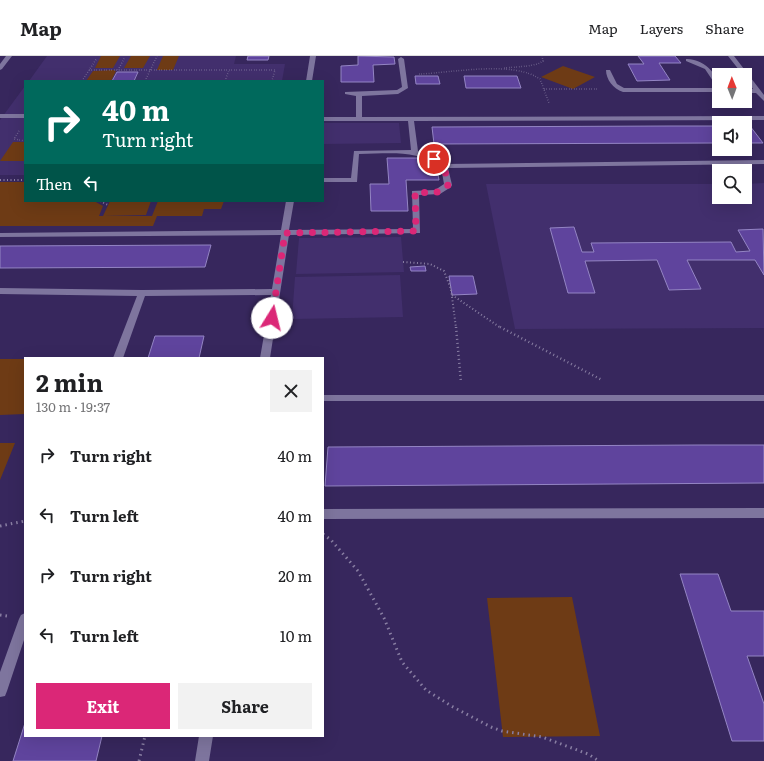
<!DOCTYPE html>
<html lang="en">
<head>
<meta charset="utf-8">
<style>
	body { margin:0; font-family:Literata,serif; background:#f2f2f2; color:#202124; height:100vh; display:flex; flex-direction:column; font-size:15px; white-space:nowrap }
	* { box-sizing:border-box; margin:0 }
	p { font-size:13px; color:#757577 }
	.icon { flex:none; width:22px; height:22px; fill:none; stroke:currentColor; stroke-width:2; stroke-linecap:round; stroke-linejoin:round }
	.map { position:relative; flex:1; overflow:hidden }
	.drawer { position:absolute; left:24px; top:301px; width:300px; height:380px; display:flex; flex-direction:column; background:#fff; border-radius:0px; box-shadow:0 4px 16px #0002 }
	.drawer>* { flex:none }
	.top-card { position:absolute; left:24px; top:24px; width:300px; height:122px; border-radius:0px; box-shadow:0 4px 16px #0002; background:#00695c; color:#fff; overflow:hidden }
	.needle { width:26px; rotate:359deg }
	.controls { position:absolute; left:712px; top:12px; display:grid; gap:8px }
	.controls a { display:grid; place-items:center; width:40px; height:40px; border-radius:0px; background:#fff; box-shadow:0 4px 16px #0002; font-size:20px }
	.pin { position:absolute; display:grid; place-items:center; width:34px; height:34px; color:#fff; margin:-17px; border:2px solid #fff; border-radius:50%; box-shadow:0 1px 4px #0007 }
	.me { position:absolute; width:44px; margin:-22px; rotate:9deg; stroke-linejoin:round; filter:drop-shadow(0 0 3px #0008) }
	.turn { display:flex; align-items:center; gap:14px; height:84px; padding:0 12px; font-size:18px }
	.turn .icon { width:52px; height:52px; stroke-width:2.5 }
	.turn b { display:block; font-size:28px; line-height:34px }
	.then { display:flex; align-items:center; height:38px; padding:0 12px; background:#0003; gap:8px; font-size:15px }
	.round { display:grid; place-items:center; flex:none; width:42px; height:42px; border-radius:0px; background:#f2f2f2 }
	.headline { display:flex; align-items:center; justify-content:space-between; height:68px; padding:0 12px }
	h1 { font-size:24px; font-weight:700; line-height:30px }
	.primary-button { display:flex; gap:8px; margin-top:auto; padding:8px 12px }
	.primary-button a { flex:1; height:46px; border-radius:0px; background:#db2777; color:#fff; font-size:16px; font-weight:700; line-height:46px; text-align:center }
	.primary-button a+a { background:#f2f2f2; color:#202124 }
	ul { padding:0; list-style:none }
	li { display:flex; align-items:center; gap:12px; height:60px; padding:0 12px }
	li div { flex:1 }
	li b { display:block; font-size:15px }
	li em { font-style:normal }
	header { display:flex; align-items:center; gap:24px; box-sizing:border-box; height:56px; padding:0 20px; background:#fff; border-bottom:1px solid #e0e0e0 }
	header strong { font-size:19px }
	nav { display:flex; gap:22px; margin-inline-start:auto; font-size:14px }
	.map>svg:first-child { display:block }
</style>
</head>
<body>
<header>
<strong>Map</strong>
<nav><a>Map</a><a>Layers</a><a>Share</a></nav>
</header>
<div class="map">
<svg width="764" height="705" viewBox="0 0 764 705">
	<rect width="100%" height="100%" fill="#37275d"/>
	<path fill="#422f6d" d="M47 0H236L234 8H285L282 25H29Z
		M25 30V119H0V64Z
		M323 67H399L401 87 323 88Z
		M764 127V272L515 273 486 128H719V141H745V128Z
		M401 181 404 216 296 218 299 182Z
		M400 219 403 261 292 263 295 221Z"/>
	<path fill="#6e3b15" d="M101 0H120L113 12H95Z
		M131 0H150L143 12H124Z
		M163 0H179L173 14H157Z
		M563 10 595 21 573 33 541 21Z
		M113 14 116 15 111 25H86L93 15Z
		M13 86H25V105H0Z
		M0 126H25V145H94L103 150 99 160H152L158 145H224L221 153H204L202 160H157L153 170H0Z
		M110 145H151L146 159 103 160Z
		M0 303H25V358L0 359Z
		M0 387H15L0 424Z
		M572 541 600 680 503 681 487 542Z"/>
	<path fill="#5f449d" stroke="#9485c4" d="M248 0H269L268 4H247Z
		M358 0 394 1 395 8 373 9 374 26H341V10L358 9Z
		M638 0H675L681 7H659L670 24 637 25 628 8H644Z
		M117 16H138L134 25H112Z
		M415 20H438L440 28H416Z
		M464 20H517L521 32H466Z
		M671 70H719V87L434 88 432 71Z
		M745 70H750L763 87H745Z
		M387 102H425L426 112H437L439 124H406L408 155H371L370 128H389Z
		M574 171 582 196H594L591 187 731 186 736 196 750 195 738 174 763 173 764 219 755 204H687L701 233 669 234 657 204 585 205 595 237H568L550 172Z
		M211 189 205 211 0 212V190Z
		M425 210 426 215H411L410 211Z
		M449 220H473L477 238 452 239Z
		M155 280H204L199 302H148Z
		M698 389H764V427L325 430 328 391Z
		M680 518H718L731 555H764V600H747L764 648V685H732Z
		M25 667V680H102L96 705H13Z"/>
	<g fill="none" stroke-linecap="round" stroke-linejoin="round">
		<path stroke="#897fa3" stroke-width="1.5" stroke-dasharray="0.5 2" stroke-linecap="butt" d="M504 12 528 10 538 8 543 5 542 0
			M89 14H275L272 25
			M118 14 125 1
			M419 18C452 17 512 4 540 23L549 47
			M82 25 97 2
			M145 25 157 0
			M225 25 229 14
			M544 33H599
			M19 75 14 83 25 85"/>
		<path stroke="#897fa3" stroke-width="2" stroke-dasharray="1 2.5" stroke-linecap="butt" d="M0 124H25
			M100 145 108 149
			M403 206 430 208 444 215 451 233 456 272
			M452 239 501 272"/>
		<path stroke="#897fa3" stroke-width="2.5" stroke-dasharray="1 3" stroke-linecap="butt" d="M456 271 461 326
			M500 271 602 324"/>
		<path stroke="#897fa3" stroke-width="3" stroke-dasharray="1.5 4" stroke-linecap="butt" d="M0 470 25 465
			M323 478 331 484 358 515 384 562 402 606 426 634 453 651 491 671 502 675 542 681 588 698 599 705
			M0 559 7 560
			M139 705 145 680"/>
		<path fill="#7e759e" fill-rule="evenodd" d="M6 0H12L2 13 0 14V8Z
			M310 0H316L312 25H306Z
			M728 0H734L764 39V45L756 37H745V33H753L745 22V19H743Z
			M401 1 404 3 408 32 398 38 362 40V61L764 60V64L414 65 418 95 436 102 446 108 764 104V108L448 112 452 129 451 131 440 138 419 139 420 177 289 179 270 302H260L271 239 145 240 123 302H113L137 240 0 238V232L142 234 272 233 281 179 0 181V177L281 174 286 145H294L289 174 413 173 412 135 435 134 444 128 441 111C415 93 389 98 359 98L357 126H323V122H351L354 95 411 94 408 65H323V61H356V40L345 38V36L397 34 402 31 398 3Z
			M686 3C701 2 719 17 719 32L717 31 705 13 686 5Z
			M606 14H610L617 28 624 32H719V36H623C613 33 606 23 606 14Z
			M0 58H25V62H0Z
			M323 339H764V345H323Z
			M764 452V462L323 463V453Z
			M25 557V581L7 635 5 640 0 641V616L19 563 21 559Z
			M199 680H213L209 705H195Z"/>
	</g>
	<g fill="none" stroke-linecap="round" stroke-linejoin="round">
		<path stroke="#db2777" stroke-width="7" stroke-dasharray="0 12.6" d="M272 262 285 177 416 175 415 137 437 136 448 129 444 110 434 103"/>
	</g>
</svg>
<div class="controls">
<a><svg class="needle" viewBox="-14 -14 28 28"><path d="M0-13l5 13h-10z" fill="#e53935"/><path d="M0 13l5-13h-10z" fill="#757577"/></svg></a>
<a><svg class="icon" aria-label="sound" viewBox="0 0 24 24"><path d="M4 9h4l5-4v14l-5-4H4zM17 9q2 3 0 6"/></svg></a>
<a><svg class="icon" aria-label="search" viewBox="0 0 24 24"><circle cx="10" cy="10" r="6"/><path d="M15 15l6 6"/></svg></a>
</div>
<div class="pin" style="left:434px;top:103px;background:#d93025"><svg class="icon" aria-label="arrive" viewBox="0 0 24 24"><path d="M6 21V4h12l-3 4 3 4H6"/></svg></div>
<svg class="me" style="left:272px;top:262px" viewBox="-20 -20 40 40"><circle r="19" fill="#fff"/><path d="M0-13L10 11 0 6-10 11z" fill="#db2777"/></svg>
<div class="top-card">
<div class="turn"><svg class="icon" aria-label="right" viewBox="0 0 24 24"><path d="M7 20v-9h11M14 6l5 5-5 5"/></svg><div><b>40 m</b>Turn right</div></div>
<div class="then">Then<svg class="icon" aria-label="left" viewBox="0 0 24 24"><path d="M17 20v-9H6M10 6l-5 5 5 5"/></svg></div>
</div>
<section class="drawer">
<div class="headline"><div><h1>2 min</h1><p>130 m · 19:37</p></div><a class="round"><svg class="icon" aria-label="close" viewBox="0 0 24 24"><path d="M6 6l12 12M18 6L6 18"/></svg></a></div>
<ul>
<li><svg class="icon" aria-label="right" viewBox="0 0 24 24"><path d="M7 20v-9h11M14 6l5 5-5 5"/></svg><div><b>Turn right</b></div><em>40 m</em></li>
<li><svg class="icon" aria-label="left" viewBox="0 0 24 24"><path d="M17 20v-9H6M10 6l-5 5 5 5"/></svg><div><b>Turn left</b></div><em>40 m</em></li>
<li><svg class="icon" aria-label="right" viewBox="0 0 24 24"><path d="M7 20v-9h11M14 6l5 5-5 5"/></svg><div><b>Turn right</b></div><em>20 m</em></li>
<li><svg class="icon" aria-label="left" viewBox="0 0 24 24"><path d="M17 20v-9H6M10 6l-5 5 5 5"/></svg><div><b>Turn left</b></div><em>10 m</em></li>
</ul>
<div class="primary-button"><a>Exit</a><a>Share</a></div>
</section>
</div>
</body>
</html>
